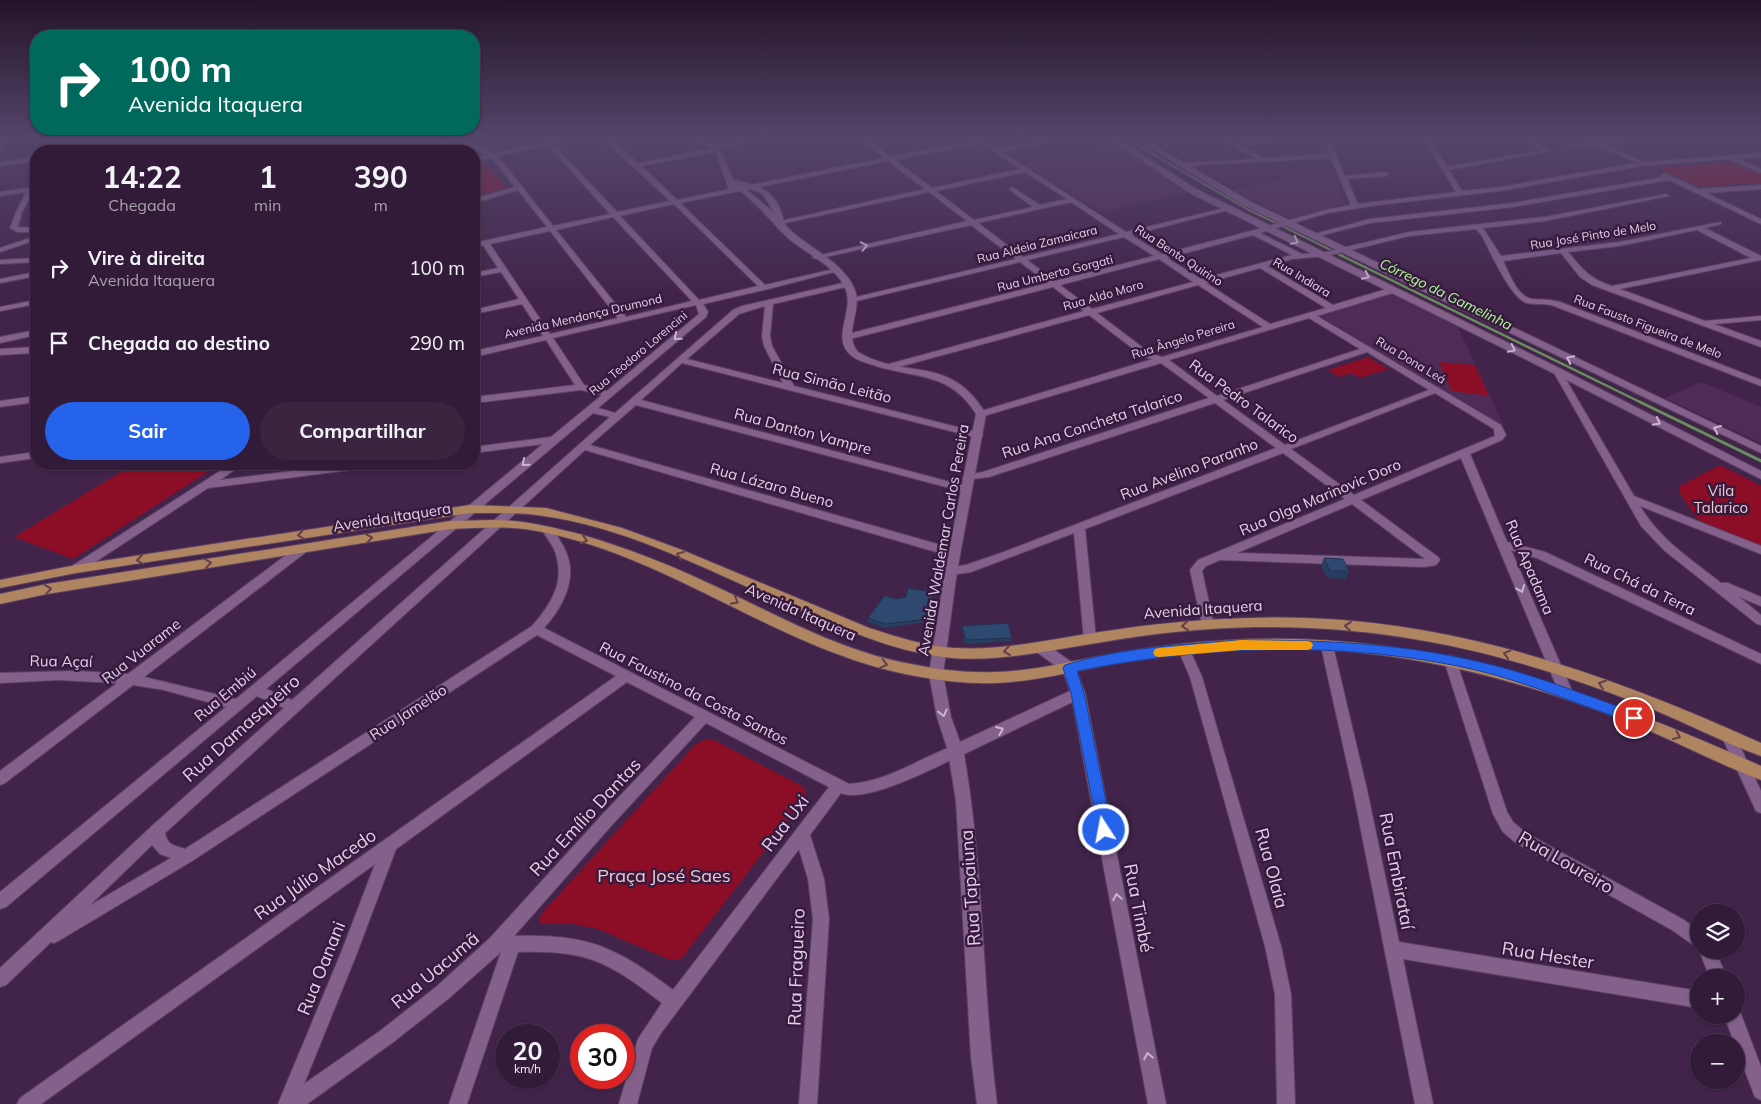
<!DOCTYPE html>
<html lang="pt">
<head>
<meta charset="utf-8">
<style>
	body { margin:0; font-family:Mulish,sans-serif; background:#3a2440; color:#f1f3f6; height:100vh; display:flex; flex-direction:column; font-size:19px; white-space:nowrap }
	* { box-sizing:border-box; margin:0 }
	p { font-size:16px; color:#a8a1ae }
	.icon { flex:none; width:28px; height:28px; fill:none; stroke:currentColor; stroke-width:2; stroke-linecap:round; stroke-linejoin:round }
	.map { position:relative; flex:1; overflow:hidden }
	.panel { position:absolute; left:30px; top:145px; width:450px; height:325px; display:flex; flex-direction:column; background:#321b38; border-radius:20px; box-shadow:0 1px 4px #0004,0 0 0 1px #4d3953 }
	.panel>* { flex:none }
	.banner { position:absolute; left:30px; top:30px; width:450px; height:105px; border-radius:20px; box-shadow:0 1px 4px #0004,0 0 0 1px #4d3953; background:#00695c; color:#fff; overflow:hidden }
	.tools { position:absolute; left:1690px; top:904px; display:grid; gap:10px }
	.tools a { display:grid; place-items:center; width:55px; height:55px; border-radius:50%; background:#321b38; box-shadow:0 1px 4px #0004,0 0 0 1px #4d3953; font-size:25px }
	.speed { position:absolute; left:495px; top:1024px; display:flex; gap:10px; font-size:25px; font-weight:700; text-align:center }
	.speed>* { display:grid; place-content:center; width:65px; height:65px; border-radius:50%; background:#321b38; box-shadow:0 1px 4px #0004,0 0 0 1px #4d3953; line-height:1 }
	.speed small { font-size:12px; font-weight:400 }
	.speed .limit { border:8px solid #d22; background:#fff; color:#111 }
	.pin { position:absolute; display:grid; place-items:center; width:42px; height:42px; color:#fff; margin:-21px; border:2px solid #fff; border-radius:50%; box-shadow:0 1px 5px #0007 }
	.me { position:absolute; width:55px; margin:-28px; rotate:349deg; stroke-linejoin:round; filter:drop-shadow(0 0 4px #0008) }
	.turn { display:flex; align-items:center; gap:18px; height:105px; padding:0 15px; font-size:22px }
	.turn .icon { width:65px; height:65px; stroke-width:2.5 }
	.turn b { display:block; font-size:35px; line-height:42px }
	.eta { display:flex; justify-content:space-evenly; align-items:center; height:85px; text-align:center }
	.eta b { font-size:30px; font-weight:700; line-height:35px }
	.primary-button { display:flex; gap:10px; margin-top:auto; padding:10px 15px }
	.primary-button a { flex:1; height:58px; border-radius:30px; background:#2563eb; color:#fff; font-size:20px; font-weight:700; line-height:58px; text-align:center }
	.primary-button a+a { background:#3a2440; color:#f1f3f6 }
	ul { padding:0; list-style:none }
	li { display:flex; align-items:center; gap:15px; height:75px; padding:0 15px }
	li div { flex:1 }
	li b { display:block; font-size:19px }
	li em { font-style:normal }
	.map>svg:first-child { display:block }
</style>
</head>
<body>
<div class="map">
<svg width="1761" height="1104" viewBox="0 0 1761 1104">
	<rect width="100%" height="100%" fill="#42244a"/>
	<path fill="#4f2c58" d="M1118 146 1191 192 1101 212 1027 165Z
		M1331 166 1345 204 1288 218 1233 190Z
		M1392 294 1458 327 1503 425 1320 316Z
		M1701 382 1761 407V443L1665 398Z"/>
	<path fill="#8c0e26" d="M1733 162 1761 174V183L1696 186 1656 167Z
		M483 163 507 187 474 197V165Z
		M1368 357 1388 369 1360 378 1351 373 1339 377 1328 370Z
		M1439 362 1475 365 1489 396 1452 391Z
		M134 464H188L209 471 73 559 14 537Z
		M1720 465 1761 486V546L1698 520 1679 492 1680 486Z
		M706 739 714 740 796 783 803 787 806 793 804 799 682 958 677 960 668 959 598 929 573 924H542L540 922V917L544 911 695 745Z"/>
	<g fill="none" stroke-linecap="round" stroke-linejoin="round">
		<path stroke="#688e5c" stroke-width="2" d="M1125 138 1247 209 1343 256"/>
		<path stroke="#688e5c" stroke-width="2.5" d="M1340 255 1642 403"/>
		<path stroke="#688e5c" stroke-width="3" d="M1640 402 1761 461"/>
		<g stroke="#5c4263" stroke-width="2">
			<path id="street" d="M1 138H7L3 150 0 152Z
				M61 138H95L68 143Z
				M162 138H177L170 140V151H164V141L98 151H84Z
				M346 138H360L284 151H271Z
				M449 138H463V140L495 153 546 142 545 138H551L552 141 574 138 553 144 617 212 670 201 602 138H609L638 163 714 148 716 145 754 138H767L720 148 718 151 642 166 677 200 884 158 859 138H866L891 157 975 140 973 138H980L997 149 1053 138H1065L1002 152 1126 232 1229 207 1232 209 1131 235 1162 254 1251 231 1325 210 1351 205 1331 158 1180 166V164L1182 163 1256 159 1219 138H1226L1234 142 1295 138H1329L1345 176 1386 172 1389 174 1386 176 1347 179 1358 204 1456 192 1425 141 1428 139 1464 138 1432 142 1447 167 1542 150 1520 138H1528L1551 151 1449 170 1462 191 1500 187 1636 163 1594 144 1568 146 1565 144 1587 141 1582 138H1590L1595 140 1666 138 1663 140 1603 144 1644 162 1761 153V157L1738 159 1761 169V173L1729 159 1642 166 1500 191 1378 205 1328 213 1260 233 1302 254 1326 252 1409 232 1545 217 1666 194 1669 196 1545 221 1483 228 1501 256 1619 242 1721 222V224L1705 228 1761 256V260L1620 289 1705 321 1761 316V320L1714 324 1761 341V347L1592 285 1580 277 1561 253 1503 261C1509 272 1517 297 1532 299 1542 300 1550 299 1560 302L1761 380V386L1554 306C1545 303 1536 305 1527 303 1511 299 1490 251 1482 236L1476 229 1409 236 1326 256 1292 259 1267 266 1333 305 1390 288H1396V292L1317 316 1501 425 1506 435 1502 440 1470 454 1507 542 1545 552 1761 654V664L1537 558 1511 550 1573 693 1571 697 1566 698 1561 697 1461 458 1361 500 1438 557 1440 560 1436 565 1424 567 1220 560 1206 566 1202 571 1214 625 1212 628H1204L1202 625 1190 570 1198 560 1345 499 1283 453 1085 529 1096 639 1094 642H1086L1084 639 1074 533 971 572 951 575 945 571 947 568 966 565 1001 553 1276 448 1215 403 989 477 964 480 963 478 964 476 983 472 1209 398 1161 363 984 416H978V412L1153 359 1144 357 1089 315 895 368 892 369 888 366 889 364 1084 311 1053 287 850 339H844V335L1048 283 1020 262 848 303V299L1016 259 971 225 816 259 812 257 967 221 929 192 780 224 776 222 925 189 888 161 680 203 765 285 834 269 838 271 764 290 703 304 708 312 706 317 598 408 615 413 733 310 742 306 847 282H850V286L773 304 770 336 772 346 794 386 981 433 983 435 981 437 978 438 682 363 641 400 969 487 970 489 965 492 636 405 590 445 958 550 960 553 958 556H950L585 450 165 833C168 846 174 845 185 849L532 626C550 606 565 583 556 555 554 546 547 539 543 531L548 527 552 528C557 536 563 544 566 552 578 579 562 608 544 628L849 784C888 782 921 757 956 745L961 747 963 751 961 755C936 767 866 804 841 793L810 835 824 879 829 919 817 1104H799L813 919 808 879 799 849 661 1033 652 1048 637 1104H619L638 1039 662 1003C607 961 588 950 518 952L467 1104H449L501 952 448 999 392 1043 307 1104H278L341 953 375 864 41 1104H17L20 1098 616 676 537 635 192 861 60 940 54 943 51 942 6 985 0 987V968L152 826 284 708 257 696 6 907 0 909V892L226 707 164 690 133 685 5 783 0 785V771L117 683 57 680 0 683V673L76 671 128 674 298 546H306L308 549 306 552 144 677 236 699 543 444 474 453V447L551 437 602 395 581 390 474 403V397L575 385 546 340 474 357V351L543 336 522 304 474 314V310L519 299 501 272 474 277V273L498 268 483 245 474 247V243L547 227 518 190 474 203V199L515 187 492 158 474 162V158L488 155 456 142 410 151H399L450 139ZM1323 139 1330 154 1264 158 1240 145ZM980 143 1020 169 932 188 895 160ZM548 145 610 214 553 226 498 156ZM1025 172 1067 199 1040 205 1012 187 1009 189 1010 190 1033 207 974 220 936 191ZM1071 202 1119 234 1023 257 978 223ZM674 204 758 286 699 300 620 216ZM613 217 692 301 626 317 556 230ZM1697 230 1751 258 1612 286C1590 279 1583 270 1568 252L1619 246ZM550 231 618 318 550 334 490 244ZM1253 235 1292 255 1201 279 1167 258ZM1124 237 1154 256 1055 281 1027 260ZM1159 259 1193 282 1092 309 1060 285ZM1260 268 1326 308 1270 324 1206 283ZM1198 285 1263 327 1162 357 1150 353 1097 313ZM696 305 699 314 607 391 584 385 553 338ZM765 306 762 336 764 346 783 383 687 359 739 314ZM1309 318 1360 349 1217 396 1169 360ZM1367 352 1429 390 1285 445 1223 400ZM1435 393 1494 429 1495 436 1354 495 1291 449ZM593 413 610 417 292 700 266 689ZM1352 504 1425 559 1237 553ZM627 682 695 717 601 816 490 938 436 987 380 1031 304 1084 357 953 396 849ZM706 723 829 787 673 990C614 946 588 934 514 936L611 826ZM152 845 160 854 171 858 89 906Z
				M36 157V161L0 166V162Z
				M1664 173 1699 189 1761 185V189L1706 193 1761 219V224L1669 180 1513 207 1370 223 1315 237 1311 235 1370 219 1513 203 1663 177 1661 175Z
				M36 187V191H34L22 212 18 227 36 228V232H17L10 228 16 212 26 192 0 196V192Z
				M36 236V240L0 252V248Z
				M36 258V262L0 264V260Z
				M36 272V276L0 283V279Z
				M36 300V304L0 311V307Z
				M36 330V335L0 343V337Z
				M36 347V353L0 355V349Z
				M1557 368 1561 371 1634 496 1761 546V554L1640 506C1659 539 1692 560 1721 583H1728L1761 597V606L1739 597 1761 615V625L1757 624 1665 551 1641 526 1553 371Z
				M36 396V402L0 407V401Z
				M36 452V458L0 463V457Z
				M231 464H243L220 480 351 464H378L373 467 208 488 80 572H72L70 569 72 566Z
				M1327 641 1331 643 1333 646 1367 790 1399 942 1699 991V1008L1403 959 1433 1104H1415L1353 790 1321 646 1323 643Z
				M1184 644 1188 646 1202 677 1281 946 1291 994 1295 1104H1277L1275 994 1265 946 1190 677 1178 649 1180 646Z
				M1450 655 1454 657 1456 660 1507 812 1513 822 1526 833 1684 920 1699 931V949L1672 930 1516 843 1503 832 1493 814 1444 660 1446 657Z
				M1078 688 1083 689 1085 693 1166 1104H1148L1071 693 1073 689Z
				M1728 730 1733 731 1761 791V813L1756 811 1721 735 1723 731Z
				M1699 950H1715L1727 978H1710Z
				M1736 1008 1739 1009 1761 1067V1100L1755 1097 1736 1048V1042H1734L1724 1015H1736Z"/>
		</g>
		<g stroke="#5c4263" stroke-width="2">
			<path id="secondary" d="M681 138H703L720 148 733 180C755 184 772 188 781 211 783 218 783 222 788 228 808 248 842 261 854 288 864 309 842 333 858 352 907 381 949 353 986 414L957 571 943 674 951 717 960 742 1070 691 1063 671 1035 651 1033 647 1035 643 1040 642 1045 643 1074 664 1085 693 1083 697 964 754C984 870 982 988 997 1104H977L971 1057 956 801 948 751 937 717 929 674 945 571 976 414C950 371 915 379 873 365 867 363 858 361 852 356 829 338 856 310 845 288 835 265 806 254 788 238 770 221 757 202 736 188V192H730L715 150 706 145ZM743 186 763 194 774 213Z
				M1108 138H1116L1196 189 1561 369 1761 471V479L1553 373 1190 193Z
				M1134 138H1142L1251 202 1761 446V453L1245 206Z"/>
		</g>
		<g stroke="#5c4263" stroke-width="2">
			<path id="primary" d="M470 505 546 508 622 528 682 550 869 628C897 637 925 646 954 648 1003 651 1052 639 1100 632 1151 624 1201 619 1252 618 1434 612 1597 669 1761 743V756C1719 741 1679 719 1637 703 1513 654 1391 625 1257 627 1206 628 1154 633 1103 642 1048 650 992 665 936 656 885 648 837 626 790 606 714 573 626 527 544 516 520 512 495 513 470 513L76 573 0 588V580L76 565Z
				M494 520C524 520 551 527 579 534 628 548 675 567 721 589 783 618 843 652 911 664 939 670 968 673 996 672 1034 671 1071 661 1107 655 1149 647 1191 642 1232 640 1421 629 1591 690 1761 766V780C1716 763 1673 740 1629 722 1526 682 1415 651 1303 649 1242 648 1179 653 1119 663 1083 669 1047 679 1011 682 979 685 947 682 915 676 777 651 665 550 525 529 500 526 475 528 450 529L47 594 0 604V594L47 584 450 521Z"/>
		</g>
		<use href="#street" fill="#83618b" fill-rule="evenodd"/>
		<use href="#secondary" fill="#83618b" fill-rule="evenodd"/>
		<use href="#primary" fill="#af8460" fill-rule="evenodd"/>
	</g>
	<path fill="#283e60" d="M1324 558 1349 571 1346 579 1327 578 1321 566Z
		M934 592 927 622 885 628 868 622V618L895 599Z
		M962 626 1012 638 1011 641 968 644 964 642 962 629Z"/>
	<path fill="#21324e" d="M989 138H1005L988 141Z"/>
	<path fill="#2f4870" stroke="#21324e" d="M1324 558 1343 559 1349 571H1330Z
		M908 588 934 592 928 619 885 624 868 618 885 595 895 599 906 597Z
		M1008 623 1012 638 968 640 965 638 962 626Z"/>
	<defs><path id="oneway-chevron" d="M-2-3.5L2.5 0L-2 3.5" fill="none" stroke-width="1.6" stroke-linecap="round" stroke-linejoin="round" transform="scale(1.25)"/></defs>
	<g stroke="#cab4d0">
		<use href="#oneway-chevron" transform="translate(1295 241) rotate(26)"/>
		<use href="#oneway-chevron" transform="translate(864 246) rotate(-12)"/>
		<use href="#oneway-chevron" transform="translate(1366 276) rotate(26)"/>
		<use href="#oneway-chevron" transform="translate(677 337) rotate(141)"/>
		<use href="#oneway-chevron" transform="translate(1512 349) rotate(26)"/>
		<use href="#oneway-chevron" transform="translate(1570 359) rotate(-154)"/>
		<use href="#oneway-chevron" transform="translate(1657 422) rotate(28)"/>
		<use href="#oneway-chevron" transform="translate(1717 429) rotate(-155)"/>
		<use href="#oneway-chevron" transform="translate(525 463) rotate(140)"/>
		<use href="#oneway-chevron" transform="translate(1521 589) rotate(67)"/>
		<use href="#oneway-chevron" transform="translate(943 713) rotate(76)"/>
		<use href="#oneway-chevron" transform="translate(1000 730) rotate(-23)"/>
		<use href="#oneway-chevron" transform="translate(1117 897) rotate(-100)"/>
		<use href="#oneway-chevron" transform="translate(1148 1056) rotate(-101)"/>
	</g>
	<g stroke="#623f4b">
		<use href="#oneway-chevron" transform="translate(301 535) rotate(171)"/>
		<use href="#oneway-chevron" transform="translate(369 538) rotate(-10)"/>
		<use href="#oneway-chevron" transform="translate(584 540) rotate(17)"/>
		<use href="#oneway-chevron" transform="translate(680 555) rotate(-158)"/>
		<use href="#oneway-chevron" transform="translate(140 560) rotate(171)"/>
		<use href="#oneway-chevron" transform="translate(208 563) rotate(-9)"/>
		<use href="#oneway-chevron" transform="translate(48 589) rotate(-10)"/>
		<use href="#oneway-chevron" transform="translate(735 601) rotate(28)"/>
		<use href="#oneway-chevron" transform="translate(1185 626) rotate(175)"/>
		<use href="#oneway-chevron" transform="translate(1348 626) rotate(-174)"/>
		<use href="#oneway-chevron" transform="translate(1007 651) rotate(173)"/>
		<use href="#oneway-chevron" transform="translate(1507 654) rotate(-164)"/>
		<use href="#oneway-chevron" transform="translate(884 664) rotate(14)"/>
		<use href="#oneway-chevron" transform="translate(1602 684) rotate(-160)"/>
		<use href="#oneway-chevron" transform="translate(1677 736) rotate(23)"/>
	</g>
	<linearGradient id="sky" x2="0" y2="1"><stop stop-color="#241429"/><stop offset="0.47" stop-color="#54456b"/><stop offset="1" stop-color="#54456b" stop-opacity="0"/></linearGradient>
	<rect width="1761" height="293" fill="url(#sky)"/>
	<path fill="#2563eb" stroke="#184099" d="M1241 640C1320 640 1399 643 1476 661 1531 673 1585 695 1639 714L1641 718 1639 722 1634 723C1581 706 1530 683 1476 670 1345 640 1208 645 1077 671L1084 693 1112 830 1110 834 1104 836 1099 834 1071 693 1063 668 1065 665C1119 648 1184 644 1241 640Z"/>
	<path fill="#f59e0b" d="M1241 640 1307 641 1311 642 1313 645 1311 649 1307 650H1241L1159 657 1155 656 1153 653 1155 649 1159 648Z"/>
	<g text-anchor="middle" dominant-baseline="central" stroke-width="5" stroke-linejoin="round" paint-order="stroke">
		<g font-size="12" fill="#e2d0e7" stroke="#381a3f">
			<text transform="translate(1593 235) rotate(-9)">Rua José Pinto de Melo</text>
			<text transform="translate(1037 244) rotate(-14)">Rua Aldeia Zamaicara</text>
			<text transform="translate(1179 255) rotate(33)">Rua Bento Quirino</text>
			<text transform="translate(1055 273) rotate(-14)">Rua Umberto Gorgati</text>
			<text transform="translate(1302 277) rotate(31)">Rua Indiara</text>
			<text transform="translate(1103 295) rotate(-16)">Rua Aldo Moro</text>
			<text transform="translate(583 316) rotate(-13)">Avenida Mendonça Drumond</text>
			<text transform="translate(1648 326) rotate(21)">Rua Fausto Figueira de Melo</text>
			<text transform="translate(1183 339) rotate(-17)">Rua Ângelo Pereira</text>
			<text transform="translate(638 353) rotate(-40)">Rua Teodoro Lorencini</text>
			<text transform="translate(1411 360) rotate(31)">Rua Dona Leá</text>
		</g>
		<g font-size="14" font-style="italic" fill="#a9fb95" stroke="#381a3f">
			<text transform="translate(1446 294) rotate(26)">Córrego da Gamelinha</text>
		</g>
		<g font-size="15" fill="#e2d0e7" stroke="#381a3f">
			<text transform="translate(832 383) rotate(14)">Rua Simão Leitão</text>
			<text transform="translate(1244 401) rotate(36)">Rua Pedro Talarico</text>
			<text transform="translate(1092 424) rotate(-18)">Rua Ana Concheta Talarico</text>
			<text transform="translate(803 431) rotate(15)">Rua Danton Vampre</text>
			<text transform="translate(1189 469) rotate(-21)">Rua Avelino Paranho</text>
			<text transform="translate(772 485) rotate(16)">Rua Lázaro Bueno</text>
			<text transform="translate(1320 497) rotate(-23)">Rua Olga Marinovic Doro</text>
			<text transform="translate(392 517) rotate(-9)">Avenida Itaquera</text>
			<text transform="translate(943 540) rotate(-80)">Avenida Waldemar Carlos Pereira</text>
			<text transform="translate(1530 567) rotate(67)">Rua Apadama</text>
			<text transform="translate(1640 584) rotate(26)">Rua Chá da Terra</text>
			<text transform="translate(1203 609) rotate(-4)">Avenida Itaquera</text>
			<text transform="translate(801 612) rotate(24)">Avenida Itaquera</text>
			<text transform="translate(141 651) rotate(-38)">Rua Vuarame</text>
			<text transform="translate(61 661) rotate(1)">Rua Açaí</text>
			<text transform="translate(694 693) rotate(27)">Rua Faustino da Costa Santos</text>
			<text transform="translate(225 694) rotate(-40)">Rua Embiú</text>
			<text transform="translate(408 712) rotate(-33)">Rua Jamelão</text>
		</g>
		<g font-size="15" fill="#edcaca" stroke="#381a3f">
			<text x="1721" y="490">Vila<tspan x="1721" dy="17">Talarico</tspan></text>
		</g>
		<g font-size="18" fill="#e2d0e7" stroke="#381a3f">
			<text transform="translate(241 728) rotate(-42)">Rua Damasqueiro</text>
			<text transform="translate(585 817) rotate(-47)">Rua Emílio Dantas</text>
			<text transform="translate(785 823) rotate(-53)">Rua Uxi</text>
			<text transform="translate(1566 862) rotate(30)">Rua Loureiro</text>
			<text transform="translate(1272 868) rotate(75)">Rua Olaia</text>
			<text transform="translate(1397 871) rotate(79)">Rua Embirataí</text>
			<text transform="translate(315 874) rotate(-35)">Rua Júlio Macedo</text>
			<text transform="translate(970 888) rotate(-94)">Rua Tapaiuna</text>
			<text transform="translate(1139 908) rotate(79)">Rua Timbé</text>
			<text transform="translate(1548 955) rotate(9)">Rua Hester</text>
			<text transform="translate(796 967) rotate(-88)">Rua Fragueiro</text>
			<text transform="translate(321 968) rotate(-68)">Rua Oanani</text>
			<text transform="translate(435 970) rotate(-40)">Rua Uacumã</text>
		</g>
		<g font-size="18" fill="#edcaca" stroke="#381a3f">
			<text x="664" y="875">Praça José Saes</text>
		</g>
	</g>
</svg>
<div class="tools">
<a><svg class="icon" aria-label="layers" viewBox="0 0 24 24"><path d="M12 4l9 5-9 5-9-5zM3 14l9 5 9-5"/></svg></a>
<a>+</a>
<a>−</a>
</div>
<div class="speed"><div>20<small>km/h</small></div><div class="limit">30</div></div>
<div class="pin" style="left:1634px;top:718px;background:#d93025"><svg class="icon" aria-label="arrive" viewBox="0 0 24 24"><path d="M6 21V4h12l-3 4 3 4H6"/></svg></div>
<svg class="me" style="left:1104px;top:830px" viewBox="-20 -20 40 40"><circle r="17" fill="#2563eb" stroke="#fff" stroke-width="3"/><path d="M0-11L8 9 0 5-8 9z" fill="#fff"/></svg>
<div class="banner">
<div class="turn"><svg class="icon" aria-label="right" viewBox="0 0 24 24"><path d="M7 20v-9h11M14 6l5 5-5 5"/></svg><div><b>100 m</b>Avenida Itaquera</div></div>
</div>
<section class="panel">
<div class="eta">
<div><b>14:22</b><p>Chegada</p></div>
<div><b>1</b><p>min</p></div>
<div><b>390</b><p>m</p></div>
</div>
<ul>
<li><svg class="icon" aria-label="right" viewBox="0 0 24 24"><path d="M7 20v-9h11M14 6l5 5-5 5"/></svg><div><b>Vire à direita</b><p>Avenida Itaquera</p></div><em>100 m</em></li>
<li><svg class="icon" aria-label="arrive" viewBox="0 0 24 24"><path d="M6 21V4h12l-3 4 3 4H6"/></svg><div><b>Chegada ao destino</b></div><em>290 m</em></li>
</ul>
<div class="primary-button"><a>Sair</a><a>Compartilhar</a></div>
</section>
</div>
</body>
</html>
